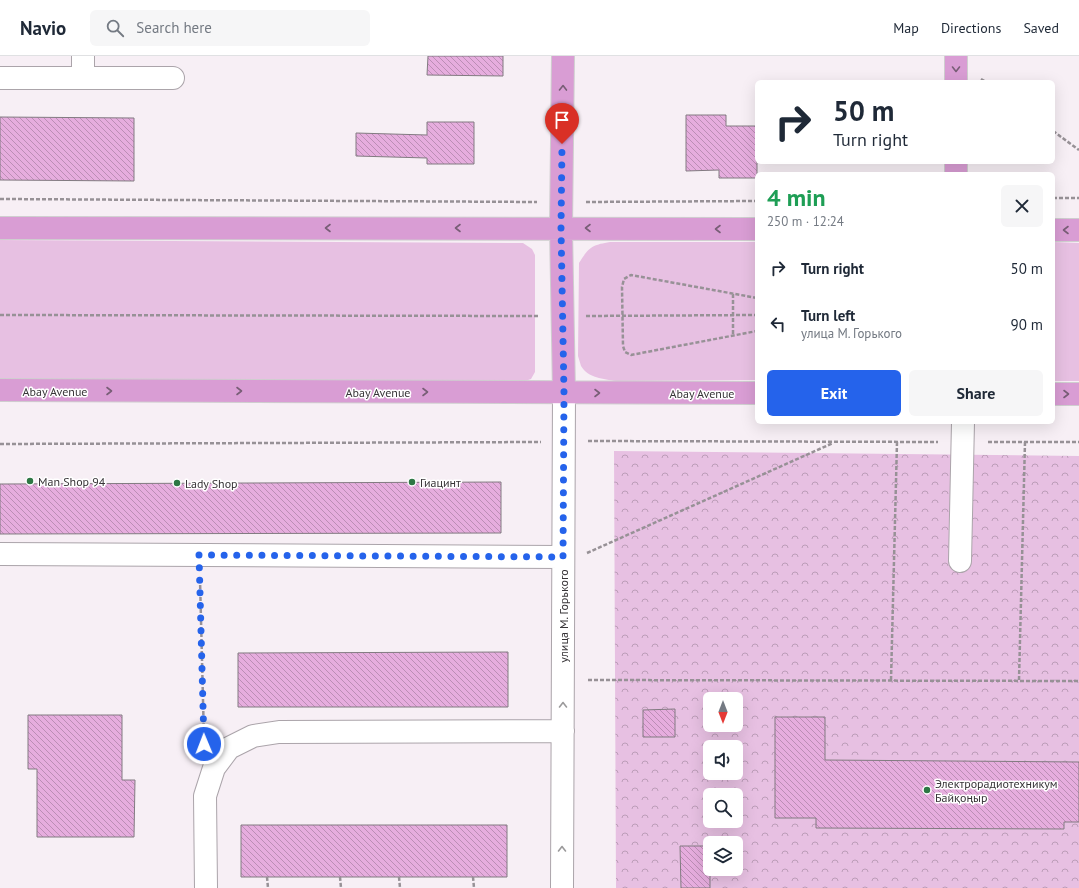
<!DOCTYPE html>
<html lang="en">
<head>
<meta charset="utf-8">
<style>
	body { margin:0; font-family:"PT Sans",sans-serif; background:#f6f6f7; color:#1f2937; height:100vh; display:flex; flex-direction:column; font-size:15px; white-space:nowrap }
	* { box-sizing:border-box; margin:0 }
	p { font-size:13px; color:#747a83 }
	.icon { flex:none; width:22px; height:22px; fill:none; stroke:currentColor; stroke-width:2; stroke-linecap:round; stroke-linejoin:round }
	.map { position:relative; flex:1; overflow:hidden }
	.side { position:absolute; left:755px; top:116px; width:300px; height:252px; display:flex; flex-direction:column; background:#fff; border-radius:6px; box-shadow:0 4px 16px #0002 }
	.side>* { flex:none }
	.top-card { position:absolute; left:755px; top:24px; width:300px; height:84px; border-radius:6px; box-shadow:0 4px 16px #0002; background:#fff; color:#1f2937; overflow:hidden }
	.needle { width:26px; rotate:180deg }
	.buttons { position:absolute; left:703px; top:636px; display:grid; gap:8px }
	.buttons a { display:grid; place-items:center; width:40px; height:40px; border-radius:6px; background:#fff; box-shadow:0 4px 16px #0002; font-size:20px }
	.pin { position:absolute; display:grid; place-items:center; width:34px; height:34px; color:#fff; margin:-41px -17px; border-radius:50% 50% 50% 0; rotate:-45deg; box-shadow:0 0 4px #0007 }
	.pin .icon { rotate:45deg }
	.me { position:absolute; width:44px; margin:-22px; rotate:359deg; stroke-linejoin:round; filter:drop-shadow(0 0 3px #0008) }
	.turn { display:flex; align-items:center; gap:14px; height:84px; padding:0 12px; font-size:18px }
	.turn .icon { width:52px; height:52px; stroke-width:2.5 }
	.turn b { display:block; font-size:28px; line-height:34px }
	.round { display:grid; place-items:center; flex:none; width:42px; height:42px; border-radius:6px; background:#f6f6f7 }
	.headline { display:flex; align-items:center; justify-content:space-between; height:68px; padding:0 12px }
	h1 { font-size:24px; font-weight:600; line-height:30px; color:#1e9e55 }
	.primary-button { display:flex; gap:8px; margin-top:auto; padding:8px 12px }
	.primary-button a { flex:1; height:46px; border-radius:6px; background:#2563eb; color:#fff; font-size:16px; font-weight:600; line-height:46px; text-align:center }
	.primary-button a+a { background:#f6f6f7; color:#1f2937 }
	ul { padding:0; list-style:none }
	li { display:flex; align-items:center; gap:12px; height:56px; padding:0 12px }
	li div { flex:1 }
	li b { display:block; font-size:15px }
	li em { font-style:normal }
	header { display:flex; align-items:center; gap:24px; box-sizing:border-box; height:56px; padding:0 20px; background:#fff; border-bottom:1px solid #e0e1e3 }
	header strong { font-size:19px }
	nav { display:flex; gap:22px; margin-inline-start:auto; font-size:14px }
	.search { width:280px; height:36px; background:#f6f6f7; display:flex; align-items:center; gap:10px; box-sizing:border-box; padding:0 14px; border-radius:6px; color:#747a83; font-size:15px }
	.map>svg:first-child { display:block }
</style>
</head>
<body>
<header>
<strong>Navio</strong>
<div class="search"><svg class="icon" aria-label="search" viewBox="0 0 24 24"><circle cx="10" cy="10" r="6"/><path d="M15 15l6 6"/></svg>Search here</div>
<nav><a>Map</a><a>Directions</a><a>Saved</a></nav>
</header>
<div class="map">
<svg width="1079" height="832" viewBox="0 0 1079 832">
	<defs>
		<pattern id="forest-crowns" width="20" height="18" patternUnits="userSpaceOnUse"><rect width="20" height="18" fill="#e7c0e2"/><path d="M2 6a3 3 0 1 1 6 0M12 15a3 3 0 1 1 6 0" fill="none" stroke="#bc9db8"/></pattern>
		<pattern id="building-back-hatch" width="6" height="6" patternUnits="userSpaceOnUse"><rect width="6" height="6" fill="#e6adde"/><path d="M-1 5l2 2M0 0l6 6M5-1l2 2" fill="none" stroke="#bb8eb5"/></pattern>
	</defs>
	<rect width="100%" height="100%" fill="#f7eff5"/>
	<path fill="url(#forest-crowns)" fill-rule="evenodd" d="M614 395 1079 400V832H616ZM710 643H736V669H710ZM710 691H736V717H710ZM710 739H736V765H710ZM710 787H736V813H710Z"/>
	<path fill="#e7c0e2" d="M0 184 523 187 532 193 535 199V316L531 323 519 327 0 323Z
		M610 186H757V324L616 325C604 323 588 322 581 310 580 307 579 303 578 300L579 207C589 191 592 189 610 186Z
		M1053 186 1079 187V325H1053Z"/>
	<path fill="url(#building-back-hatch)" stroke="#827b81" d="M428 0H503V20L427 19Z
		M686 59H726V70H757V122H719V114L686 115Z
		M0 61 134 62V125L0 124Z
		M427 66H474V108H427V102L356 100V77L427 79Z
		M501 426V477L0 478V428Z
		M508 596V651H238V597Z
		M675 653V681H643V654Z
		M28 659H122V724H135L134 781H37V713H28Z
		M775 661H825V704L1079 706V766H1064V773L816 772V762H775Z
		M241 769H507V821H241Z
		M680 790H710V832H681Z"/>
	<g fill="none" stroke-linecap="round" stroke-linejoin="round">
		<g stroke="#aba4aa" stroke-width="24">
			<path id="minor" d="M0 22H173
				M83 22V0
				M0 498 563 501
				M960 505 963 366
				M206 832 205 740 214 712 229 692 253 680 279 676 563 675
				M562 832 564 337"/>
		</g>
		<g stroke="#cfcecf" stroke-width="24">
			<path id="major" d="M563 0 561 172 564 337
				M956 26V0
				M956 118V106
				M0 172 757 173
				M1053 174H1079
				M0 334 757 337
				M1053 338H1079"/>
		</g>
		<path stroke="#979196" stroke-width="2.5" stroke-dasharray="4 2" stroke-linecap="butt" d="M981 23 986 26
			M1053 75 1079 94
			M1053 142H1079
			M0 143 537 146
			M586 146 757 145
			M733 238V280
			M757 242 631 219 624 223 622 231 623 290 625 296 631 299 757 275
			M0 259 539 260
			M586 260 757 259
			M588 385 938 386
			M988 386H1079
			M0 388 541 386
			M587 497 833 387
			M200 523 204 684
			M588 624 1079 625
			M891 624 897 386
			M1019 624 1025 386
			M267 821 268 832
			M340 821 341 832
			M399 821 400 832
			M473 821 474 832"/>
		<use href="#minor" stroke="#fff" stroke-width="22"/>
		<use href="#major" stroke="#d99dd4" stroke-width="22"/>
	</g>
	<defs><path id="oneway-chevron" d="M-2-3.5L2.5 0L-2 3.5" fill="none" stroke-width="1.6" stroke-linecap="round" stroke-linejoin="round"/></defs>
	<g stroke="#785e76">
		<use href="#oneway-chevron" transform="translate(956 13) rotate(90)"/>
		<use href="#oneway-chevron" transform="translate(563 32) rotate(-89)"/>
		<use href="#oneway-chevron" transform="translate(328 172) rotate(-180)"/>
		<use href="#oneway-chevron" transform="translate(458 172) rotate(-180)"/>
		<use href="#oneway-chevron" transform="translate(588 172) rotate(-180)"/>
		<use href="#oneway-chevron" transform="translate(718 173) rotate(-180)"/>
		<use href="#oneway-chevron" transform="translate(1066 174) rotate(-180)"/>
		<use href="#oneway-chevron" transform="translate(109 335)"/>
		<use href="#oneway-chevron" transform="translate(239 335)"/>
		<use href="#oneway-chevron" transform="translate(425 336)"/>
		<use href="#oneway-chevron" transform="translate(597 337)"/>
		<use href="#oneway-chevron" transform="translate(1066 338)"/>
	</g>
	<g stroke="#9b9a9b">
		<use href="#oneway-chevron" transform="translate(563 649) rotate(-90)"/>
		<use href="#oneway-chevron" transform="translate(562 793) rotate(-90)"/>
	</g>
	<g fill="none" stroke-linecap="round" stroke-linejoin="round">
		<path stroke="#2563eb" stroke-width="7" stroke-dasharray="0 12.6" d="M204 688 199 499 563 501 564 337 561 172 562 88"/>
	</g>
	<g fill="#2d7744" stroke="#fff" stroke-width="1.5">
		<circle cx="30" cy="425" r="4"/>
		<circle cx="412" cy="426" r="4"/>
		<circle cx="177" cy="427" r="4"/>
		<circle cx="927" cy="734" r="4"/>
	</g>
	<g text-anchor="middle" dominant-baseline="central" stroke-width="3" stroke-linejoin="round" paint-order="stroke">
		<g font-size="12" fill="#373437" stroke="#fff">
			<text x="55" y="335">Abay Avenue</text>
			<text x="378" y="336">Abay Avenue</text>
			<text x="702" y="337">Abay Avenue</text>
			<text transform="translate(563 560) rotate(-90)">улица М. Горького</text>
		</g>
		<g font-size="12" fill="#373437" stroke="#fff" text-anchor="start">
			<text x="38" y="425">Man Shop 94</text>
			<text x="420" y="426">Гиацинт</text>
			<text x="185" y="427">Lady Shop</text>
			<text x="935" y="727">Электрорадиотехникум<tspan x="935" dy="14">Байқоңыр</tspan></text>
		</g>
	</g>
</svg>
<div class="buttons">
<a><svg class="needle" viewBox="-14 -14 28 28"><path d="M0-13l5 13h-10z" fill="#e53935"/><path d="M0 13l5-13h-10z" fill="#747a83"/></svg></a>
<a><svg class="icon" aria-label="sound" viewBox="0 0 24 24"><path d="M4 9h4l5-4v14l-5-4H4zM17 9q2 3 0 6"/></svg></a>
<a><svg class="icon" aria-label="search" viewBox="0 0 24 24"><circle cx="10" cy="10" r="6"/><path d="M15 15l6 6"/></svg></a>
<a><svg class="icon" aria-label="layers" viewBox="0 0 24 24"><path d="M12 4l9 5-9 5-9-5zM3 14l9 5 9-5"/></svg></a>
</div>
<div class="pin" style="left:562px;top:88px;background:#d93025"><svg class="icon" aria-label="arrive" viewBox="0 0 24 24"><path d="M6 21V4h12l-3 4 3 4H6"/></svg></div>
<svg class="me" style="left:204px;top:688px" viewBox="-20 -20 40 40"><circle r="17" fill="#2563eb" stroke="#fff" stroke-width="3"/><path d="M0-11L8 9 0 5-8 9z" fill="#fff"/></svg>
<div class="top-card">
<div class="turn"><svg class="icon" aria-label="right" viewBox="0 0 24 24"><path d="M7 20v-9h11M14 6l5 5-5 5"/></svg><div><b>50 m</b>Turn right</div></div>
</div>
<section class="side">
<div class="headline"><div><h1>4 min</h1><p>250 m · 12:24</p></div><a class="round"><svg class="icon" aria-label="close" viewBox="0 0 24 24"><path d="M6 6l12 12M18 6L6 18"/></svg></a></div>
<ul>
<li><svg class="icon" aria-label="right" viewBox="0 0 24 24"><path d="M7 20v-9h11M14 6l5 5-5 5"/></svg><div><b>Turn right</b></div><em>50 m</em></li>
<li><svg class="icon" aria-label="left" viewBox="0 0 24 24"><path d="M17 20v-9H6M10 6l-5 5 5 5"/></svg><div><b>Turn left</b><p>улица М. Горького</p></div><em>90 m</em></li>
</ul>
<div class="primary-button"><a>Exit</a><a>Share</a></div>
</section>
</div>
</body>
</html>
